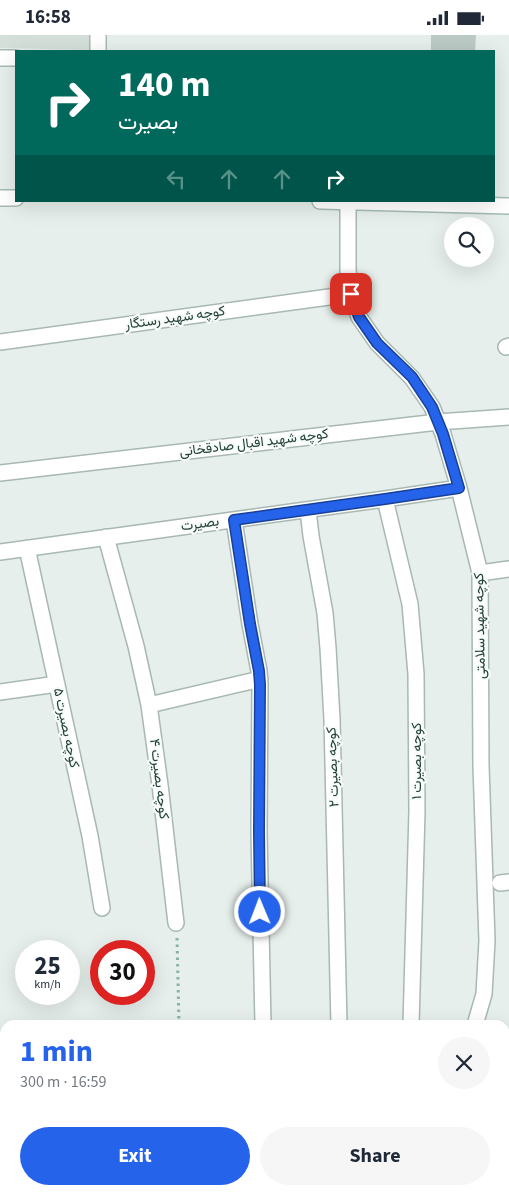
<!DOCTYPE html>
<html lang="en">
<head>
<meta charset="utf-8">
<style>
	body { margin:0; font-family:"Source Sans 3",Vazirmatn,sans-serif; background:#f6f6f7; color:#1f2937; height:100vh; display:flex; flex-direction:column; font-size:19px; white-space:nowrap }
	* { box-sizing:border-box; margin:0 }
	p { font-size:16px; color:#747a83 }
	.icon { flex:none; width:28px; height:28px; fill:none; stroke:currentColor; stroke-width:2; stroke-linecap:round; stroke-linejoin:round }
	.map { position:relative; flex:1; overflow:hidden }
	.details { position:absolute; left:0px; top:985px; width:510px; height:175px; display:flex; flex-direction:column; background:#fff; border-radius:15px 15px 0 0; box-shadow:0 5px 20px #0002 }
	.details>* { flex:none }
	.banner { position:absolute; left:15px; top:15px; width:480px; height:152px; border-radius:0px; box-shadow:0 5px 20px #0002; background:#00695c; color:#fff; overflow:hidden }
	.fabs { position:absolute; left:444px; top:182px; display:grid; gap:10px }
	.fabs a { display:grid; place-items:center; width:50px; height:50px; border-radius:50%; background:#fff; box-shadow:0 5px 20px #0002; font-size:25px }
	.speed { position:absolute; left:15px; top:905px; display:flex; gap:10px; font-size:25px; font-weight:700; text-align:center }
	.speed>* { display:grid; place-content:center; width:65px; height:65px; border-radius:50%; background:#fff; box-shadow:0 5px 20px #0002; line-height:1 }
	.speed small { font-size:12px; font-weight:400 }
	.speed .limit { border:8px solid #d22; background:#fff; color:#111 }
	.pin { position:absolute; display:grid; place-items:center; width:42px; height:42px; color:#fff; margin:-21px; border-radius:10px; box-shadow:0 2px 8px #0006 }
	.me { position:absolute; width:55px; margin:-28px; rotate:359deg; stroke-linejoin:round; filter:drop-shadow(0 0 4px #0008) }
	.turn { display:flex; align-items:center; gap:18px; height:105px; padding:0 20px; font-size:22px }
	.turn .icon { width:65px; height:65px; stroke-width:2.5 }
	.turn b { display:block; font-size:35px; line-height:42px }
	.lanes { display:flex; align-items:center; height:48px; padding:0 20px; background:#0003; justify-content:center; gap:25px; direction:ltr }
	.lanes .off { opacity:.35 }
	.round { display:grid; place-items:center; flex:none; width:52px; height:52px; border-radius:26px; background:#f6f6f7 }
	.summary { display:flex; align-items:center; justify-content:space-between; height:85px; padding:0 20px }
	h1 { font-size:30px; font-weight:700; line-height:38px; color:#2563eb }
	.primary-button { display:flex; gap:10px; margin-top:auto; padding:10px 20px }
	.primary-button a { flex:1; height:58px; border-radius:30px; background:#2563eb; color:#fff; font-size:20px; font-weight:700; line-height:58px; text-align:center }
	.primary-button a+a { background:#f6f6f7; color:#1f2937 }
	.status { display:flex; justify-content:space-between; align-items:center; height:35px; padding:0 25px; background:#fff; direction:ltr }
	.status svg { height:14px; fill:currentColor }
	.map>svg:first-child { display:block }
</style>
</head>
<body>
<div class="status"><b>16:58</b><svg viewBox="0 0 49 12"><path d="M0 12V9h3v3zM5 12V6h3v6zM10 12V3h3v9zM15 12V0h3v12zM26 1h20v11H26zM47 4h2v5h-2z"/></svg></div>
<div class="map">
<svg width="509" height="1160" viewBox="0 0 509 1160">
	<rect width="100%" height="100%" fill="#e6efeb"/>
	<path fill="#d4dfda" d="M0 0H92V15L0 13Z"/>
	<path fill="#bbcac4" d="M431 0H476L475 16H431Z"/>
	<g fill="none" stroke-linecap="round" stroke-linejoin="round">
		<g stroke="#a8b8b2" stroke-width="18">
			<path id="minor" d="M98 16V0
				M0 23H16
				M348 167V235L351 259 359 282 377 308 412 343 432 372 443 399 459 453 480 538 481 731 487 906 484 959 475 990
				M0 307 351 259
				M506 312 509 311
				M0 438 438 387 509 382
				M385 464 410 569 416 639 417 776 411 990
				M308 475 311 501 325 578 328 613 332 684 339 990
				M234 485 250 589 259 636 260 650 259 797 263 990
				M106 502 136 611 149 670 160 750 176 888
				M27 513 90 801 102 873
				M0 517 385 464 459 453
				M480 538 509 534
				M0 657 57 649
				M149 670 260 644
				M500 848 509 847
				M505 1099H509
				M293 1155 301 1160
				M412 1155 413 1160
				M171 1160V1155"/>
		</g>
		<g stroke="#a4bbb3" stroke-width="18">
			<path id="secondary" d="M0 163H16
				M320 166 509 171"/>
		</g>
		<path stroke="#86b3a5" stroke-width="3" stroke-dasharray="2.5 4" stroke-linecap="butt" d="M177 903 179 990"/>
		<use href="#minor" stroke="#fff" stroke-width="15"/>
		<use href="#secondary" stroke="#fff" stroke-width="15"/>
	</g>
	<g fill="none" stroke-linecap="round" stroke-linejoin="round">
		<g stroke="#184099" stroke-width="12">
			<path id="route" d="M260 877 259 797 260 650 259 636 250 589 234 485 385 464 459 453 443 399 432 372 412 342 377 308 359 282 351 259"/>
		</g>
		<use href="#route" stroke="#2563eb" stroke-width="9"/>
	</g>
	<g text-anchor="middle" dominant-baseline="central" stroke-width="4.5" stroke-linejoin="round" paint-order="stroke">
		<g font-size="14" fill="#24423a" stroke="#f7fbf9">
			<text transform="translate(175 283) rotate(-8)">کوچه شهید رستگار</text>
			<text transform="translate(254 408) rotate(-7)">کوچه شهید اقبال صادقخانی</text>
			<text transform="translate(200 489) rotate(-8)">بصیرت</text>
			<text transform="translate(480 591) rotate(-91)">کوچه شهید سلامتی</text>
			<text transform="translate(66 693) rotate(78)">کوچه بصیرت ۵</text>
			<text transform="translate(417 726) rotate(-90)">کوچه بصیرت ۱</text>
			<text transform="translate(333 732) rotate(-92)">کوچه بصیرت ۲</text>
			<text transform="translate(159 744) rotate(83)">کوچه بصیرت ۴</text>
		</g>
	</g>
</svg>
<div class="fabs">
<a><svg class="icon" aria-label="search" viewBox="0 0 24 24"><circle cx="10" cy="10" r="6"/><path d="M15 15l6 6"/></svg></a>
</div>
<div class="speed"><div>25<small>km/h</small></div><div class="limit">30</div></div>
<div class="pin" style="left:351px;top:259px;background:#d93025"><svg class="icon" aria-label="arrive" viewBox="0 0 24 24"><path d="M6 21V4h12l-3 4 3 4H6"/></svg></div>
<svg class="me" style="left:260px;top:877px" viewBox="-20 -20 40 40"><circle r="17" fill="#2563eb" stroke="#fff" stroke-width="3"/><path d="M0-11L8 9 0 5-8 9z" fill="#fff"/></svg>
<div class="banner">
<div class="turn"><svg class="icon" aria-label="right" viewBox="0 0 24 24"><path d="M7 20v-9h11M14 6l5 5-5 5"/></svg><div><b>140 m</b>بصیرت</div></div>
<div class="lanes"><svg class="icon off" aria-label="left" viewBox="0 0 24 24"><path d="M17 20v-9H6M10 6l-5 5 5 5"/></svg><svg class="icon off" aria-label="ahead" viewBox="0 0 24 24"><path d="M12 20V5M6 11l6-6 6 6"/></svg><svg class="icon off" aria-label="ahead" viewBox="0 0 24 24"><path d="M12 20V5M6 11l6-6 6 6"/></svg><svg class="icon" aria-label="right" viewBox="0 0 24 24"><path d="M7 20v-9h11M14 6l5 5-5 5"/></svg></div>
</div>
<section class="details">
<div class="summary"><div><h1>1 min</h1><p>300 m · 16:59</p></div><a class="round"><svg class="icon" aria-label="close" viewBox="0 0 24 24"><path d="M6 6l12 12M18 6L6 18"/></svg></a></div>
<div class="primary-button"><a>Exit</a><a>Share</a></div>
</section>
</div>
</body>
</html>
